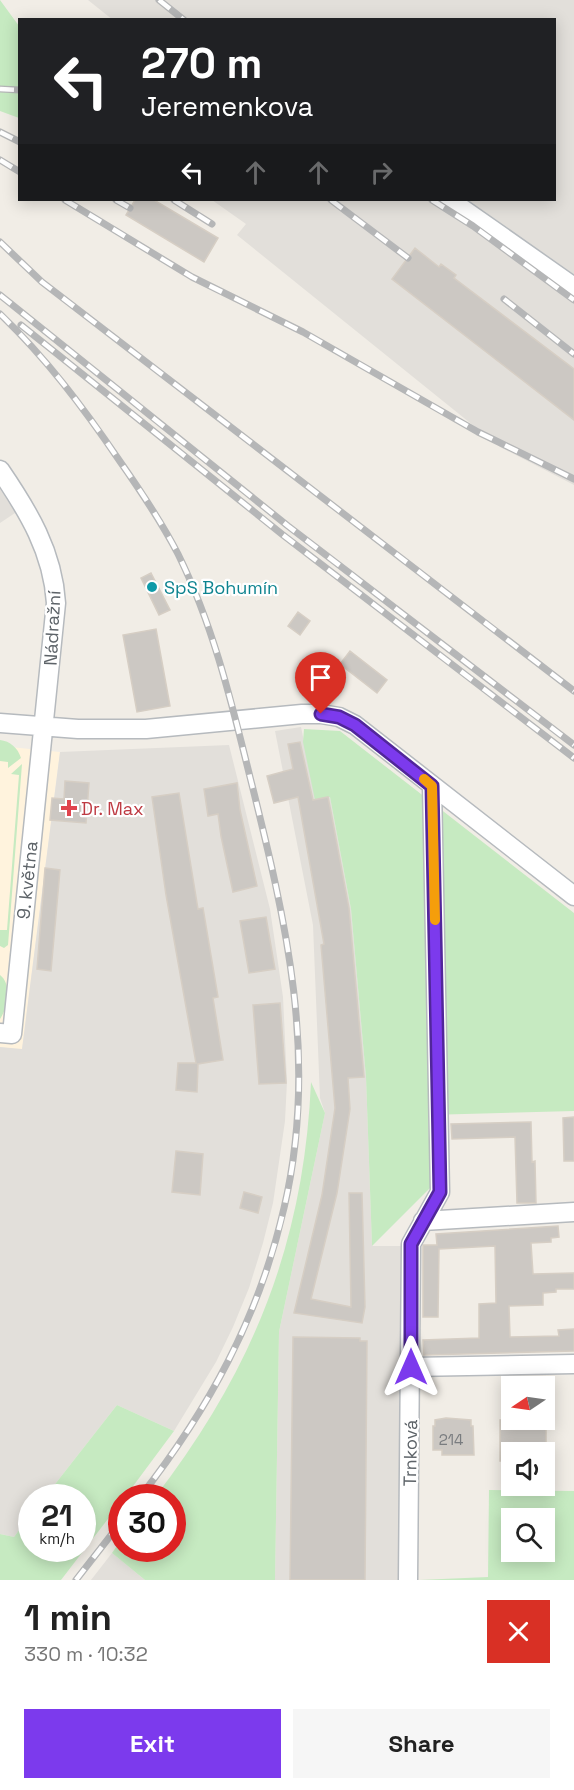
<!DOCTYPE html>
<html lang="en">
<head>
<meta charset="utf-8">
<style>
	body { margin:0; font-family:"Space Grotesk",sans-serif; background:#f6f6f6; color:#222; height:100vh; display:flex; flex-direction:column; font-size:22px; white-space:nowrap }
	* { box-sizing:border-box; margin:0 }
	p { font-size:20px; color:#767676 }
	.icon { flex:none; width:33px; height:33px; fill:none; stroke:currentColor; stroke-width:2; stroke-linecap:round; stroke-linejoin:round }
	.map { position:relative; height:1580px; overflow:hidden }
	.side { display:flex; flex-direction:column; background:#fff; flex:1 }
	.side>* { flex:none }
	.banner { position:absolute; left:18px; top:18px; width:538px; height:183px; border-radius:0px; box-shadow:0 3px 15px #0003; background:#202124; color:#fff; overflow:hidden }
	.needle { width:39px; rotate:257deg }
	.tools { position:absolute; left:501px; top:1376px; display:grid; gap:12px }
	.tools a { display:grid; place-items:center; width:54px; height:54px; border-radius:0px; background:#fff; box-shadow:0 3px 15px #0003; font-size:30px }
	.speed { position:absolute; left:18px; top:1484px; display:flex; gap:12px; font-size:30px; font-weight:700; text-align:center }
	.speed>* { display:grid; place-content:center; width:78px; height:78px; border-radius:50%; background:#fff; box-shadow:0 3px 15px #0003; line-height:1 }
	.speed small { font-size:15px; font-weight:400 }
	.speed .limit { border:9px solid #d22; background:#fff; color:#111 }
	.pin { position:absolute; display:grid; place-items:center; width:51px; height:51px; color:#fff; margin:-62px -26px; border-radius:50% 50% 50% 0; rotate:-45deg; box-shadow:0 0 6px #0007 }
	.pin .icon { rotate:45deg }
	.me { position:absolute; width:66px; margin:-33px; rotate:0deg; stroke-linejoin:round; filter:drop-shadow(0 0 4px #0008) }
	.turn { display:flex; align-items:center; gap:21px; height:126px; padding:0 24px; font-size:27px }
	.turn .icon { width:78px; height:78px; stroke-width:2.5 }
	.turn b { display:block; font-size:42px; line-height:51px }
	.lanes { display:flex; align-items:center; height:57px; padding:0 24px; background:#0003; justify-content:center; gap:30px; direction:ltr }
	.lanes .off { opacity:.35 }
	.round { display:grid; place-items:center; flex:none; width:63px; height:63px; border-radius:0px; background:#f6f6f6 }
	.head { display:flex; align-items:center; justify-content:space-between; height:102px; padding:0 24px }
	h1 { font-size:36px; font-weight:700; line-height:45px }
	.action { display:flex; gap:12px; margin-top:auto; padding:12px 24px }
	.action a { flex:1; height:69px; border-radius:0px; background:#7c3aed; color:#fff; font-size:24px; font-weight:700; line-height:69px; text-align:center }
	.action a+a { background:#f6f6f6; color:#222 }
	.map>svg:first-child { display:block }
</style>
</head>
<body>
<div class="map">
<svg width="574" height="1580" viewBox="0 0 574 1580">
	<rect width="100%" height="100%" fill="#f1ede6"/>
	<path fill="#fff3dd" d="M0 746 60 752 22 1050 0 1047Z"/>
	<path fill="#e2dfda" d="M88 0H574V485L500 447 237 235 246 224 212 200H555V20H113Z
		M0 479 18 511 0 523Z
		M301 727 316 800 330 797 351 909 366 1077 372 1246H405L398 1580H275L279 1332 325 1113 320 1098 313 925 275 731Z
		M229 745 270 909 283 997 287 1081 285 1121 273 1203 263 1243 249 1288 233 1327 216 1362 174 1431 117 1405 45 1497H32L31 1514 14 1537 0 1534V1047L22 1049 60 752Z
		M112 1553 145 1580H91Z"/>
	<path fill="#c6eac1" fill-rule="evenodd" d="M0 0 19 26V118L0 111Z
		M304 729 340 731 574 913V1111L428 1115 431 1187 372 1246 366 1077 351 909 330 797 315 800 303 742Z
		M0 740C10 741 18 748 21 758L8 768V762L0 761Z
		M22 764 8 945 4 948 0 946V930H7L19 775 11 774Z
		M0 975C12 984 8 1008 0 1019Z
		M311 1082 325 1113 279 1332 275 1580H145L112 1553 121 1540 122 1548H172V1497H155C253 1370 304 1243 311 1082Z
		M117 1405 174 1431 125 1497H122L121 1502 61 1580H0V1534L14 1537 31 1514 32 1548H82V1497H45Z
		M489 1490 574 1491V1580H419L488 1577ZM512 1518H544V1551H512Z"/>
	<path fill="#ccc8c3" stroke="#d6cec4" stroke-width="1.5" d="M135 200H154L218 238 204 262 126 215Z
		M415 248 439 267 441 264 456 275 454 278 574 369V420L392 279Z
		M151 573 170 610 159 615 141 578Z
		M298 612 310 621 300 635 288 626Z
		M156 629 170 706 137 712 123 635Z
		M350 651 387 680 377 693 340 664Z
		M300 742 313 800 328 797 331 812 349 908 364 1077 348 1078 350 1109 337 1193 311 1299 351 1307 349 1193H362L365 1307 362 1323 294 1313 322 1195 335 1108 321 945 324 944 298 797 274 803 267 776 293 769 288 744Z
		M65 781 89 783 86 823 50 820 52 798 64 799Z
		M237 783 240 810 257 886 233 892 221 836 218 814 208 816 204 789Z
		M179 793 198 909 203 908 218 997 213 998 223 1060 198 1064 197 1092 176 1090 178 1063H196L166 895 152 797Z
		M45 868 60 870 51 971 37 969Z
		M266 917 275 969 249 973 240 921Z
		M280 1003 286 1083 259 1084 253 1005Z
		M574 1117V1161H564L563 1118Z
		M531 1122 532 1162 535 1161 536 1203H517L515 1137 452 1139 451 1124Z
		M176 1151 203 1154 200 1195 172 1192Z
		M244 1192 262 1197 258 1213 240 1208Z
		M558 1226 559 1237 551 1238V1242L531 1243 533 1274 574 1273V1289H556V1292L543 1293V1305L509 1306 510 1337 559 1336 558 1330 574 1329V1351L424 1355 423 1340 479 1338V1304L496 1303 495 1246 439 1249 438 1317H423V1245H437L436 1234Z
		M293 1337 360 1338V1341H367L365 1580H290Z
		M446 1418 471 1420V1426H473L474 1455H442V1450H433V1426H435V1420Z
		M546 1419V1452H512V1461H500V1420Z"/>
	<g fill="none" stroke-linecap="round" stroke-linejoin="round">
		<g stroke="#b6babe" stroke-width="21">
			<path id="minor" d="M450 200 574 287
				M0 470C28 511 53 552 56 603L12 1034 0 1033
				M0 723 78 729H146L302 714H321L339 717 355 725 574 896
				M423 1221 574 1212
				M411 1367 574 1364
				M408 1580 411 1244 440 1192 432 786"/>
		</g>
		<use href="#minor" stroke="#fff" stroke-width="18"/>
		<g stroke="#b5b6b7" stroke-width="7">
			<path id="rail" d="M159 0 184 20
				M0 89 20 90
				M0 132 20 142
				M0 160 20 172
				M65 200 192 277 303 332 478 432 574 479
				M116 200 130 208
				M174 200 212 224
				M331 200 408 258
				M432 200 473 226 574 300
				M0 242 42 282 574 691
				M0 295 288 526 574 745
				M504 299 574 354
				M0 314C46 358 83 407 119 460 140 490 161 521 178 554 213 625 231 700 250 777 286 921 319 1059 284 1208 259 1317 209 1409 140 1497
				M21 325 283 535 574 758
				M76 1580 122 1521"/>
		</g>
		<use href="#rail" stroke="#fff" stroke-width="4.5" stroke-dasharray="14" stroke-linecap="butt"/>
	</g>
	<g fill="none" stroke-linecap="round" stroke-linejoin="round">
		<g stroke="#51269a" stroke-width="15">
			<path id="route" d="M321 714 339 717 355 725 432 786 440 1192 411 1244V1367"/>
		</g>
		<use href="#route" stroke="#7c3aed" stroke-width="10"/>
		<path stroke="#f59e0b" stroke-width="10" d="M424 779 432 786 435 920"/>
	</g>
	<circle fill="#0f9aa8" stroke="#fff" stroke-width="2" cx="152" cy="587" r="6"/>
	<path fill="#e0444e" stroke="#fff" stroke-width="2" d="M66 799h6v6h6v6h-6v6h-6v-6h-6v-6h6z"/>
	<g text-anchor="middle" dominant-baseline="central" stroke-width="4.5" stroke-linejoin="round" paint-order="stroke">
		<g font-size="15" fill="#797c7f">
			<text x="451" y="1439">214</text>
		</g>
		<g font-size="18" fill="#0d838f" stroke="#fff" text-anchor="start">
			<text x="164" y="587">SpS Bohumín</text>
		</g>
		<g font-size="18" fill="#5d6368" stroke="#fff">
			<text transform="translate(52 628) rotate(-87)">Nádražní</text>
			<text transform="translate(27 880) rotate(-84)">9. května</text>
			<text transform="translate(410 1453) rotate(-89)">Trnková</text>
		</g>
		<g font-size="18" fill="#be3a42" stroke="#fff" text-anchor="start">
			<text x="81" y="808">Dr. Max</text>
		</g>
	</g>
</svg>
<div class="tools">
<a><svg class="needle" viewBox="-14 -14 28 28"><path d="M0-13l5 13h-10z" fill="#e53935"/><path d="M0 13l5-13h-10z" fill="#767676"/></svg></a>
<a><svg class="icon" aria-label="sound" viewBox="0 0 24 24"><path d="M4 9h4l5-4v14l-5-4H4zM17 9q2 3 0 6"/></svg></a>
<a><svg class="icon" aria-label="search" viewBox="0 0 24 24"><circle cx="10" cy="10" r="6"/><path d="M15 15l6 6"/></svg></a>
</div>
<div class="speed"><div>21<small>km/h</small></div><div class="limit">30</div></div>
<div class="pin" style="left:321px;top:714px;background:#d93025"><svg class="icon" aria-label="arrive" viewBox="0 0 24 24"><path d="M6 21V4h12l-3 4 3 4H6"/></svg></div>
<svg class="me" style="left:411px;top:1367px" viewBox="-20 -20 40 40"><path d="M0-17L14 15 0 8-14 15z" fill="#7c3aed" stroke="#fff" stroke-width="4"/></svg>
<div class="banner">
<div class="turn"><svg class="icon" aria-label="left" viewBox="0 0 24 24"><path d="M17 20v-9H6M10 6l-5 5 5 5"/></svg><div><b>270 m</b>Jeremenkova</div></div>
<div class="lanes"><svg class="icon" aria-label="left" viewBox="0 0 24 24"><path d="M17 20v-9H6M10 6l-5 5 5 5"/></svg><svg class="icon off" aria-label="ahead" viewBox="0 0 24 24"><path d="M12 20V5M6 11l6-6 6 6"/></svg><svg class="icon off" aria-label="ahead" viewBox="0 0 24 24"><path d="M12 20V5M6 11l6-6 6 6"/></svg><svg class="icon off" aria-label="right" viewBox="0 0 24 24"><path d="M7 20v-9h11M14 6l5 5-5 5"/></svg></div>
</div>
</div>
<section class="side">
<div class="head"><div><h1>1 min</h1><p>330 m · 10:32</p></div><a class="round" style="background:#d93025;color:#fff"><svg class="icon" aria-label="close" viewBox="0 0 24 24"><path d="M6 6l12 12M18 6L6 18"/></svg></a></div>
<div class="action"><a>Exit</a><a>Share</a></div>
</section>
</body>
</html>
